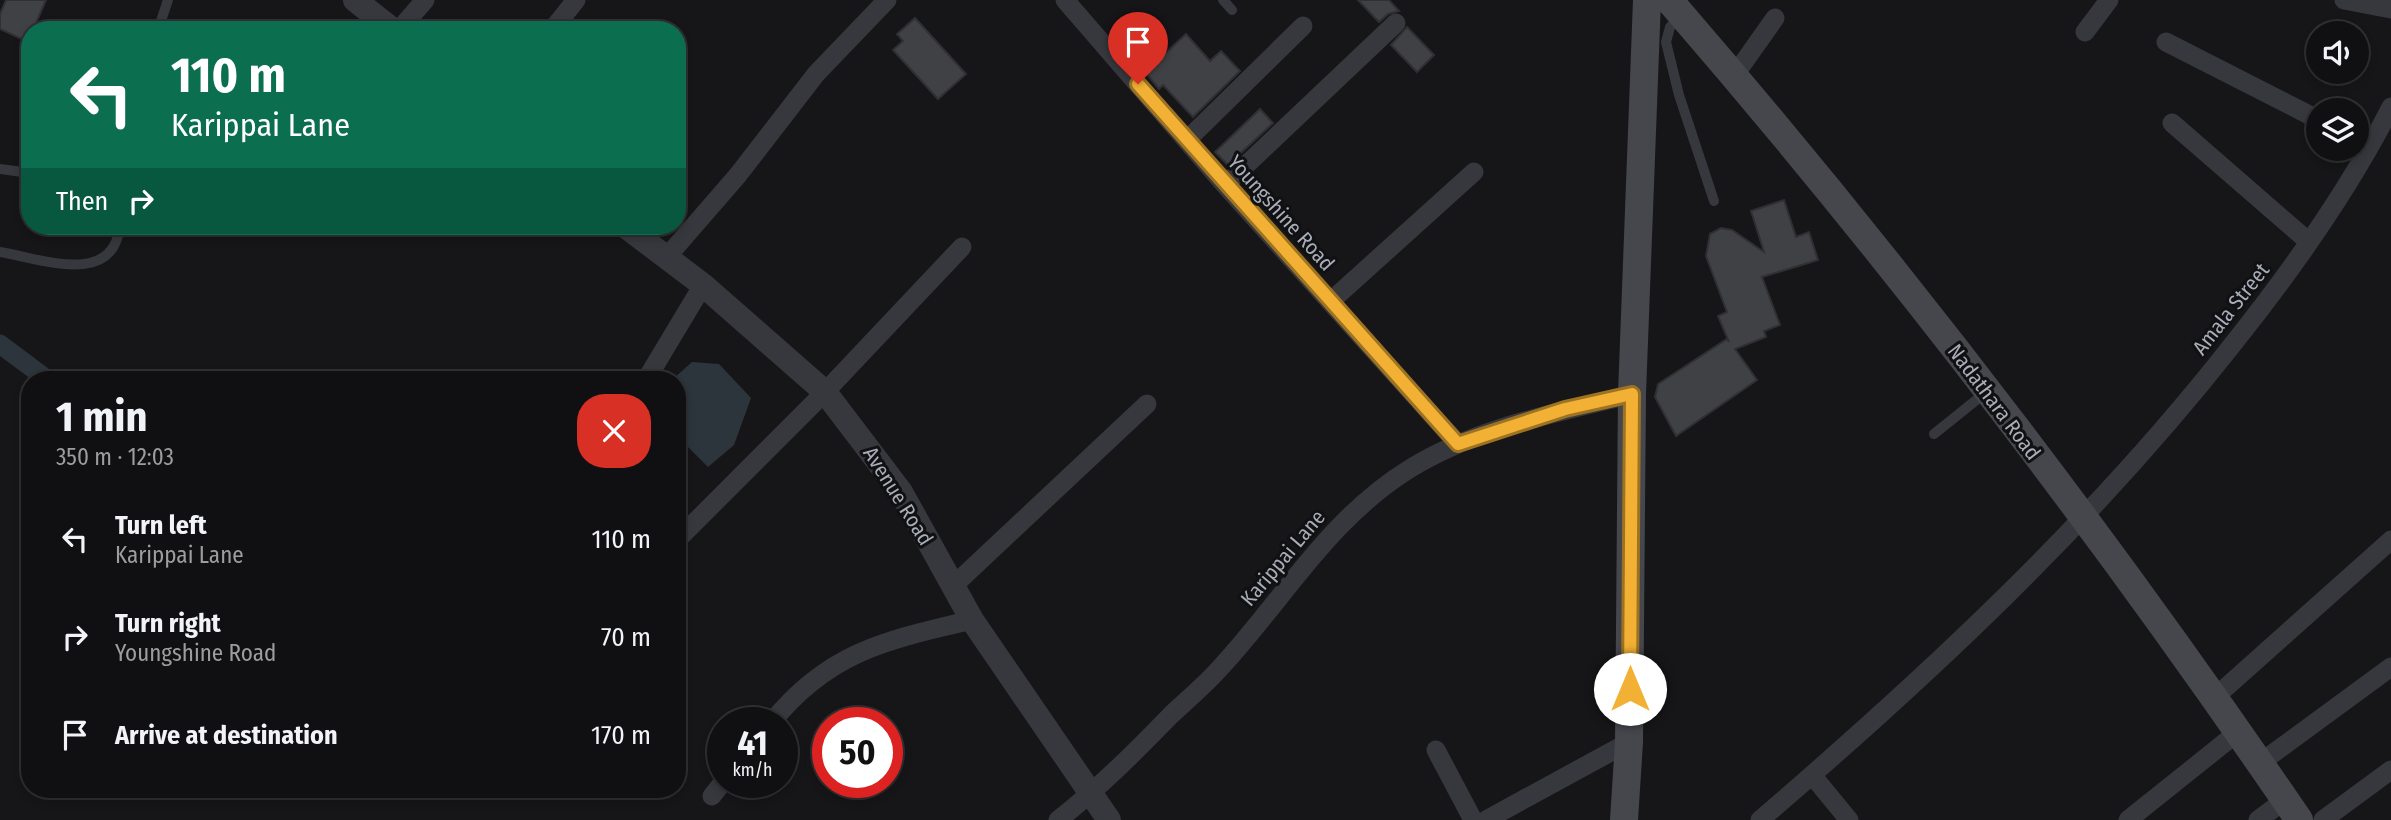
<!DOCTYPE html>
<html lang="en">
<head>
<meta charset="utf-8">
<style>
	body { margin:0; font-family:"Fira Sans Condensed",sans-serif; background:#1e1e20; color:#f1f3f6; height:100vh; display:flex; flex-direction:column; font-size:26px; white-space:nowrap }
	* { box-sizing:border-box; margin:0 }
	p { font-size:23px; color:#9c9d9f }
	.icon { flex:none; width:38px; height:38px; fill:none; stroke:currentColor; stroke-width:2; stroke-linecap:round; stroke-linejoin:round }
	.map { position:relative; flex:1; overflow:hidden }
	.details { position:absolute; left:21px; top:371px; width:665px; height:427px; display:flex; flex-direction:column; background:#101012; border-radius:28px; box-shadow:0 4px 10px #0003,0 0 0 2px #303032 }
	.details>* { flex:none }
	.banner { position:absolute; left:21px; top:21px; width:665px; height:214px; border-radius:28px; box-shadow:0 4px 10px #0003,0 0 0 2px #303032; background:#0b6e4f; color:#fff; overflow:hidden }
	.controls { position:absolute; left:2306px; top:21px; display:grid; gap:14px }
	.controls a { display:grid; place-items:center; width:63px; height:63px; border-radius:50%; background:#101012; box-shadow:0 4px 10px #0003,0 0 0 2px #303032; font-size:35px }
	.speed { position:absolute; left:707px; top:707px; display:flex; gap:14px; font-size:35px; font-weight:700; text-align:center }
	.speed>* { display:grid; place-content:center; width:91px; height:91px; border-radius:50%; background:#101012; box-shadow:0 4px 10px #0003,0 0 0 2px #303032; line-height:1 }
	.speed small { font-size:18px; font-weight:400 }
	.speed .limit { border:10px solid #d22; background:#fff; color:#111 }
	.pin { position:absolute; display:grid; place-items:center; width:60px; height:60px; color:#fff; margin:-72px -30px; border-radius:50% 50% 50% 0; rotate:-45deg; box-shadow:0 0 7px #0007 }
	.pin .icon { rotate:45deg }
	.me { position:absolute; width:77px; margin:-38px; rotate:0deg; stroke-linejoin:round; filter:drop-shadow(0 0 5px #0008) }
	.turn { display:flex; align-items:center; gap:24px; height:147px; padding:0 35px; font-size:32px }
	.turn .icon { width:91px; height:91px; stroke-width:2.5 }
	.turn b { display:block; font-size:49px; line-height:60px }
	.then { display:flex; align-items:center; height:66px; padding:0 35px; background:#0003; gap:14px; font-size:26px }
	.round { display:grid; place-items:center; flex:none; width:74px; height:74px; border-radius:28px; background:#1e1e20 }
	.overview { display:flex; align-items:center; justify-content:space-between; height:119px; padding:0 35px }
	h1 { font-size:42px; font-weight:700; line-height:52px }
	ul { padding:0; list-style:none }
	li { display:flex; align-items:center; gap:21px; height:98px; padding:0 35px }
	li div { flex:1 }
	li b { display:block; font-size:26px }
	li em { font-style:normal }
	.map>svg:first-child { display:block }
</style>
</head>
<body>
<div class="map">
<svg width="2391" height="820" viewBox="0 0 2391 820">
	<rect width="100%" height="100%" fill="#161618"/>
	<path fill="#2c353c" d="M692 362 719 364 751 398 734 445 708 467 677 436V380H672Z"/>
	<g fill="none" stroke-linecap="round" stroke-linejoin="round">
		<path stroke="#2c353c" stroke-width="19" d="M0 344 48 380"/>
	</g>
	<path fill="#404145" stroke="#303034" stroke-width="2" d="M6 0H46L33 30H30L28 42 0 29V14Z
		M1358 0H1389L1399 11 1388 14 1379 22Z
		M915 18 966 74 938 99 893 50 903 41 897 34Z
		M1407 27 1434 55 1417 72 1391 45Z
		M1186 34 1210 61 1221 51 1240 71 1193 117 1163 85 1159 89 1145 72Z
		M1260 109 1273 123 1228 165 1215 152Z
		M1784 200 1796 237 1809 232 1818 260 1762 277 1780 325 1764 331 1766 337 1735 349 1757 380 1676 436 1655 397 1658 384 1727 339 1729 342 1718 316 1727 312 1706 256 1710 234 1721 228 1732 230 1764 252 1751 211Z"/>
	<g fill="none" stroke-linecap="round" stroke-linejoin="round">
		<path stroke="#37383d" stroke-width="10" d="M1223 0 1232 10
			M1679 18 1670 27 1666 42 1679 95 1714 201
			M158 30 168 0
			M0 169 30 173
			M0 252C42 259 113 287 120 226
			M1934 434 1985 393"/>
		<path stroke="#37383d" stroke-width="19" d="M1065 0 1225 185 1458 444
			M2344 0 2391 9
			M399 30 425 0
			M552 30 576 0
			M2085 32 2109 0
			M2166 42 2319 120
			M1734 76 1775 18
			M2172 123 2309 242
			M1187 140 1303 26
			M1225 185 1396 23
			M666 258 738 175 816 74 887 0
			M1331 301 1474 172
			M646 380 703 285
			M677 540 825 392 962 247
			M952 587 1147 404
			M2214 698 2391 540
			M771 723C829 651 887 640 972 620
			M1436 750 1473 820
			M2260 763 2391 667
			M1812 775 1849 820
			M712 796 723 782
			M1058 820C1099 788 1135 752 1171 715 1188 699 1206 684 1221 667 1284 599 1329 518 1411 468 1478 427 1557 413 1632 394
			M1486 820 1629 742
			M1760 820C1930 674 2094 521 2233 344 2292 270 2348 192 2391 107
			M2128 820 2238 732
			M2258 820 2285 800
			M2323 820 2391 770"/>
		<path stroke="#37383d" stroke-width="24" d="M355 0 393 30
			M625 226 703 285 825 392 901 492 972 620 1109 820"/>
		<path stroke="#45474d" stroke-width="28" d="M1669 0C1894 260 2105 536 2299 820
			M1624 820 1629 742 1632 394 1647 0"/>
	</g>
	<g fill="none" stroke-linecap="round" stroke-linejoin="round">
		<g stroke="#9d7322" stroke-width="18">
			<path id="route" d="M1138 84 1458 444 1565 409 1632 394 1630 689"/>
		</g>
		<use href="#route" stroke="#f2b134" stroke-width="12"/>
	</g>
	<g text-anchor="middle" dominant-baseline="central" stroke-width="6" stroke-linejoin="round" paint-order="stroke">
		<g font-size="21" fill="#a8adb8" stroke="#111113">
			<text transform="translate(1281 213) rotate(48)">Youngshine Road</text>
			<text transform="translate(2231 309) rotate(-52)">Amala Street</text>
			<text transform="translate(1994 402) rotate(53)">Nadathara Road</text>
			<text transform="translate(898 496) rotate(58)">Avenue Road</text>
			<text transform="translate(1283 558) rotate(-50)">Karippai Lane</text>
		</g>
	</g>
</svg>
<div class="controls">
<a><svg class="icon" aria-label="sound" viewBox="0 0 24 24"><path d="M4 9h4l5-4v14l-5-4H4zM17 9q2 3 0 6"/></svg></a>
<a><svg class="icon" aria-label="layers" viewBox="0 0 24 24"><path d="M12 4l9 5-9 5-9-5zM3 14l9 5 9-5"/></svg></a>
</div>
<div class="speed"><div>41<small>km/h</small></div><div class="limit">50</div></div>
<div class="pin" style="left:1138px;top:84px;background:#d93025"><svg class="icon" aria-label="arrive" viewBox="0 0 24 24"><path d="M6 21V4h12l-3 4 3 4H6"/></svg></div>
<svg class="me" style="left:1630px;top:689px" viewBox="-20 -20 40 40"><circle r="19" fill="#fff"/><path d="M0-13L10 11 0 6-10 11z" fill="#f2b134"/></svg>
<div class="banner">
<div class="turn"><svg class="icon" aria-label="left" viewBox="0 0 24 24"><path d="M17 20v-9H6M10 6l-5 5 5 5"/></svg><div><b>110 m</b>Karippai Lane</div></div>
<div class="then">Then<svg class="icon" aria-label="right" viewBox="0 0 24 24"><path d="M7 20v-9h11M14 6l5 5-5 5"/></svg></div>
</div>
<section class="details">
<div class="overview"><div><h1>1 min</h1><p>350 m · 12:03</p></div><a class="round" style="background:#d93025;color:#fff"><svg class="icon" aria-label="close" viewBox="0 0 24 24"><path d="M6 6l12 12M18 6L6 18"/></svg></a></div>
<ul>
<li><svg class="icon" aria-label="left" viewBox="0 0 24 24"><path d="M17 20v-9H6M10 6l-5 5 5 5"/></svg><div><b>Turn left</b><p>Karippai Lane</p></div><em>110 m</em></li>
<li><svg class="icon" aria-label="right" viewBox="0 0 24 24"><path d="M7 20v-9h11M14 6l5 5-5 5"/></svg><div><b>Turn right</b><p>Youngshine Road</p></div><em>70 m</em></li>
<li><svg class="icon" aria-label="arrive" viewBox="0 0 24 24"><path d="M6 21V4h12l-3 4 3 4H6"/></svg><div><b>Arrive at destination</b></div><em>170 m</em></li>
</ul>
</section>
</div>
</body>
</html>
